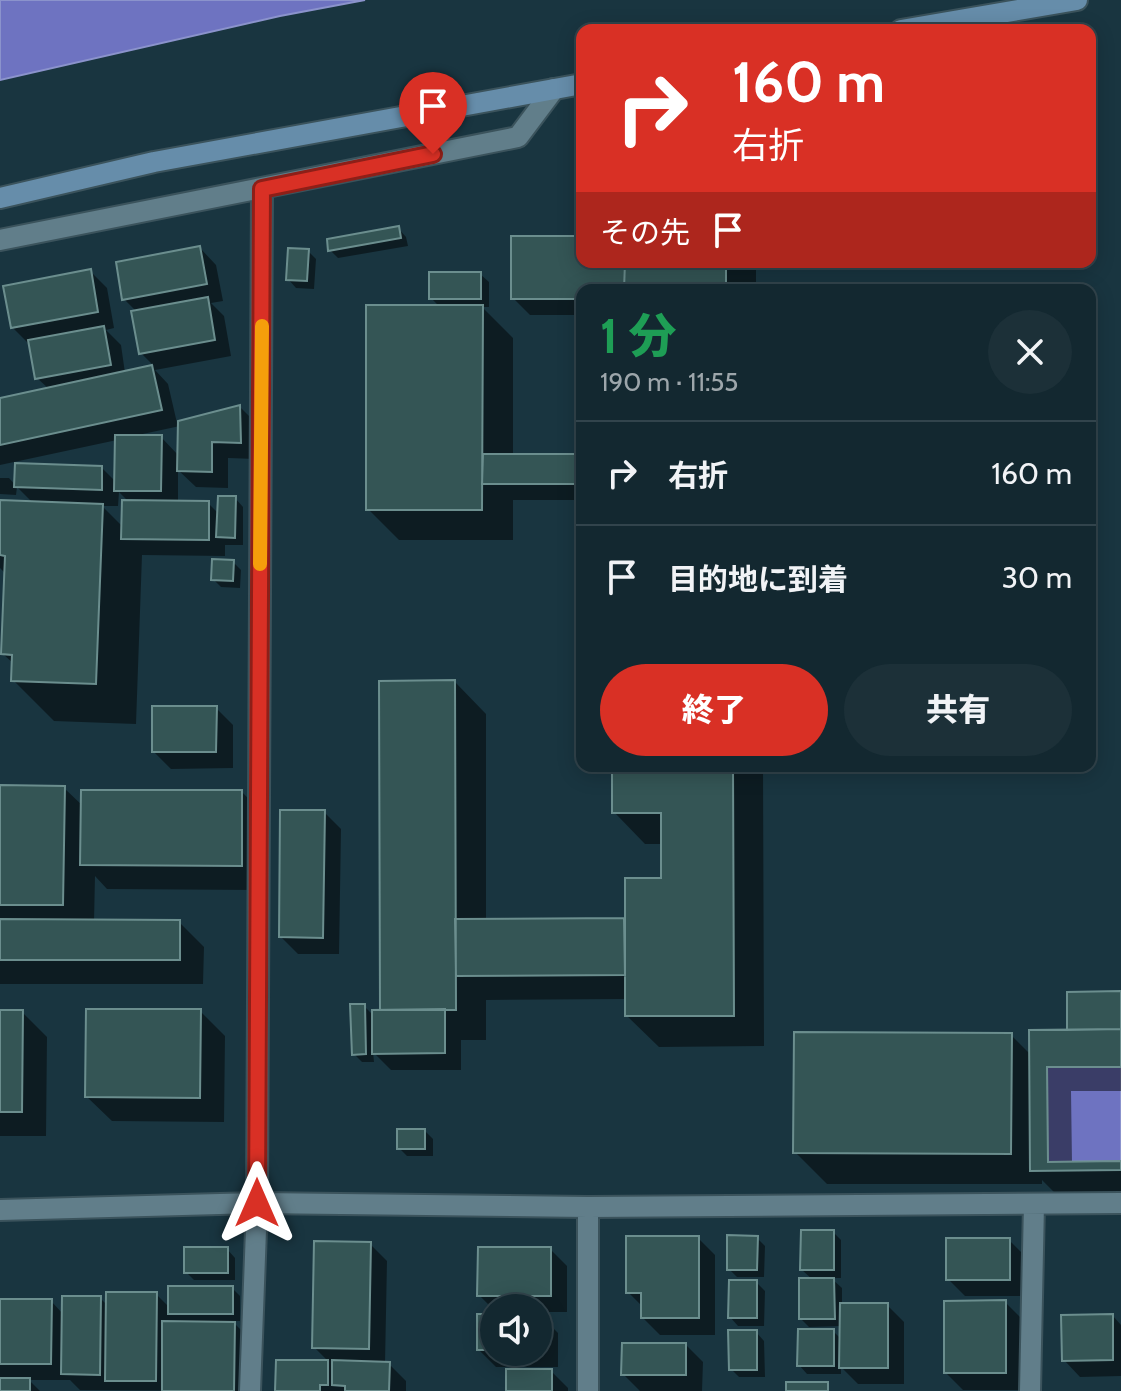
<!DOCTYPE html>
<html lang="ja">
<head>
<meta charset="utf-8">
<style>
	body { margin:0; font-family:Cabin,"Noto Sans JP",sans-serif; background:#1c3038; color:#f1f3f6; height:100vh; display:flex; flex-direction:column; font-size:30px; white-space:nowrap }
	* { box-sizing:border-box; margin:0 }
	p { font-size:26px; color:#9da6ab }
	.icon { flex:none; width:44px; height:44px; fill:none; stroke:currentColor; stroke-width:2; stroke-linecap:round; stroke-linejoin:round }
	.map { position:relative; flex:1; overflow:hidden }
	.sheet { position:absolute; left:576px; top:284px; width:520px; height:488px; display:flex; flex-direction:column; background:#132830; border-radius:16px; box-shadow:0 4px 20px #0003,0 0 0 2px #32444c }
	.sheet>* { flex:none }
	.guide { position:absolute; left:576px; top:24px; width:520px; height:244px; border-radius:16px; box-shadow:0 4px 20px #0003,0 0 0 2px #32444c; background:#d93025; color:#fff; overflow:hidden }
	.fabs { position:absolute; left:480px; top:1294px; display:grid; gap:16px }
	.fabs a { display:grid; place-items:center; width:72px; height:72px; border-radius:50%; background:#132830; box-shadow:0 4px 20px #0003,0 0 0 2px #32444c; font-size:40px }
	.pin { position:absolute; display:grid; place-items:center; width:68px; height:68px; color:#fff; margin:-82px -34px; border-radius:50% 50% 50% 0; rotate:-45deg; box-shadow:0 0 8px #0007 }
	.pin .icon { rotate:45deg }
	.me { position:absolute; width:88px; margin:-44px; rotate:0deg; stroke-linejoin:round; filter:drop-shadow(0 0 6px #0008) }
	.turn { display:flex; align-items:center; gap:28px; height:168px; padding:0 24px; font-size:36px }
	.turn .icon { width:104px; height:104px; stroke-width:2.5 }
	.turn b { display:block; font-size:56px; line-height:68px }
	.then { display:flex; align-items:center; height:76px; padding:0 24px; background:#0003; gap:16px; font-size:30px }
	.round { display:grid; place-items:center; flex:none; width:84px; height:84px; border-radius:42px; background:#1c3038 }
	.head { display:flex; align-items:center; justify-content:space-between; height:136px; padding:0 24px }
	h1 { font-size:48px; font-weight:800; line-height:60px; color:#1e9e55 }
	.button { display:flex; gap:16px; margin-top:auto; padding:16px 24px }
	.button a { flex:1; height:92px; border-radius:48px; background:#d93025; color:#fff; font-size:32px; font-weight:800; line-height:92px; text-align:center }
	.button a+a { background:#1c3038; color:#f1f3f6 }
	ul { padding:0; list-style:none }
	li { display:flex; align-items:center; gap:24px; height:104px; padding:0 24px; border-top:2px solid #32444c }
	li div { flex:1 }
	li b { display:block; font-size:30px }
	li em { font-style:normal }
	.map>svg:first-child { display:block }
</style>
</head>
<body>
<div class="map">
<svg width="1121" height="1391" viewBox="0 0 1121 1391">
	<rect width="100%" height="100%" fill="#193540"/>
	<path fill="#6e73c1" stroke="#8b93cc" stroke-width="2" d="M0 0H365L280 16 0 80Z
		M1047 1067H1121V1161L1048 1162Z"/>
	<path fill="#0007" fill-rule="evenodd" d="M398 228 406 237 408 246 338 258 330 250Z
		M582 238V262H749L756 269V290H582V315H530L513 298Z
		M200 248 216 265 223 301 211 303 224 316 231 356 155 370 168 384 177 423 240 407 257 424V459L228 458V488L196 487 178 470V503H208L219 514 235 498 243 507V545H225V556L142 555 136 724 54 721 13 680 14 664 3 654 6 574 0 568V532L33 503 17 487 16 495 0 494V478H9L16 486 102 468 117 483V440L0 465V400L49 389 37 378 29 344 12 327 90 271 107 288 114 328 106 330 121 345 125 373 154 366 141 353 137 312 124 299ZM180 426 179 456 161 437 138 435ZM119 492 129 502 123 527 102 506H118Z
		M308 251 316 259 314 289 296 288 288 279Z
		M480 274 489 282V307H482L513 338V456H582V500H513V540H399L368 509 440 307 431 298Z
		M233 562 241 570 240 588 221 587 213 579Z
		M455 682 486 714V921L624 920 627 924 663 880V844H645L614 812V766H763L764 1046 659 1047 627 1016V999L486 1000V1040H461V1070H391L373 1052 374 1062H362L354 1054 364 1006 374 1016 382 1012Z
		M216 708 233 725V768L171 769 154 752Z
		M0 787 64 788 83 806 242 792 266 817V890L107 889 95 876 94 922H179L204 947 203 984H0Z
		M324 812 341 829 339 954H298L281 937Z
		M1121 993V1091H1071L1072 1163H1121V1194L1057 1195 1042 1180V1184H827L795 1152 1011 1035 1031 1055 1069 1031Z
		M200 1011 225 1036 224 1122 112 1121 87 1097Z
		M0 1012H22L47 1037 46 1136H0Z
		M425 1131 433 1139V1156H407L399 1148Z
		M833 1232 841 1240V1278H831L842 1288V1305H887L904 1322V1384H858L841 1367V1374H807L799 1365 833 1331 841 1339V1326L809 1327 801 1319 813 1280 802 1270Z
		M698 1238 715 1255V1335H660L643 1318V1307L628 1292Z
		M757 1238 765 1246 764 1277H737L729 1269Z
		M1009 1240 1026 1257V1296H965L948 1279Z
		M370 1244 387 1261 385 1364H389L406 1381V1391H277L278 1362H329L314 1347Z
		M227 1249 235 1258V1280H194L186 1272Z
		M550 1249 567 1266V1312H538V1308H494V1310L479 1295Z
		M756 1282 765 1291 764 1326H738L730 1317Z
		M232 1288 240 1296V1321H232L251 1340 250 1391 80 1390 70 1380H29L40 1391H0V1301H51L63 1314 100 1298 108 1306 156 1294 170 1308Z
		M1005 1302 1022 1319V1390H963L946 1373Z
		M538 1313 558 1333V1367H496L479 1350 494 1316V1352H538Z
		M1113 1316 1121 1325V1376L1080 1377 1064 1360Z
		M756 1332 764 1341 765 1377H739L731 1369Z
		M686 1345 703 1362 702 1391H640L623 1374Z
		M551 1371 568 1388V1391H508Z"/>
	<path fill="#345555" stroke="#6b8e8e" stroke-width="2" d="M399 226 401 238 328 251 327 239Z
		M511 236H582V262H625L624 290H582V299H511Z
		M200 246 207 284 122 300 116 262Z
		M288 248 309 249 307 281 286 280Z
		M625 262H726V290H624Z
		M91 269 98 312 11 328 3 286Z
		M429 272H481V299H429Z
		M208 297 215 340 139 354 131 311Z
		M366 305H483L482 510H366Z
		M104 326 111 365 35 379 28 340Z
		M152 365 162 410 0 445V398Z
		M240 405 241 443 212 442V472L177 471 178 421Z
		M115 435H162L161 491H114Z
		M483 454H582V484H482Z
		M15 463 102 466V490L14 487Z
		M218 496H236L235 538 216 537Z
		M0 500 103 504 96 684 11 681 12 655 1 654 5 556 0 555Z
		M122 500 209 501V540L121 539Z
		M212 559 234 560 233 581 211 580Z
		M455 680 456 1010H380L379 681Z
		M152 706H217L216 752H152Z
		M612 766H733L734 1016H625V878H661V813H612Z
		M0 785 65 786 63 905H0Z
		M81 790H242V866L80 865Z
		M280 810H325L323 938 279 937Z
		M624 918 625 975 456 976 455 919Z
		M0 919 180 920V960H0Z
		M1121 991V1029L1067 1030V992Z
		M350 1004H365L366 1054 352 1055Z
		M86 1009H201L200 1098 85 1097Z
		M445 1009V1053L372 1054V1010Z
		M0 1010H23L22 1112H0Z
		M1121 1029V1067H1047L1048 1162 1121 1161V1170L1030 1171 1029 1030Z
		M794 1032 1012 1033 1011 1154 793 1153Z
		M397 1129H425V1149H397Z
		M801 1230H834V1270H800Z
		M727 1235 758 1236 757 1270H727Z
		M626 1236H699V1318H641V1293H626Z
		M946 1238H1010V1280H946Z
		M314 1241 371 1242 369 1349 312 1348Z
		M184 1247H228V1273H184Z
		M478 1247H551V1296H477Z
		M799 1278H834L835 1319H799Z
		M729 1280H757V1318H728Z
		M168 1286H233V1314H168Z
		M106 1292H157L156 1381H105Z
		M62 1296H101L100 1375 61 1374Z
		M0 1299H52L51 1364H0Z
		M1006 1300V1373H944V1301Z
		M840 1303H888V1368H839Z
		M477 1314H494V1350H477Z
		M1113 1314V1360L1062 1361 1061 1315Z
		M162 1321 235 1322 234 1391H162Z
		M798 1329H834V1366H797Z
		M728 1330H757V1370H729Z
		M622 1343H686V1375H621Z
		M276 1360H328V1385H320V1391H275Z
		M332 1360 390 1362 389 1391H345V1386L332 1385Z
		M506 1369H552V1391H506Z
		M0 1378H30V1391H0Z
		M786 1382H828V1391H786Z"/>
	<g fill="none" stroke-linecap="round" stroke-linejoin="round">
		<g stroke="#3b535c" stroke-width="24">
			<path id="street" d="M0 240 518 137 554 89
				M0 1210 257 1203 588 1207 1121 1203
				M250 1391 257 1203 262 189
				M588 1391V1207
				M1030 1391 1034 1204"/>
		</g>
		<g stroke="#3b535c" stroke-width="24">
			<path id="secondary" d="M901 30 1077 0
				M0 198 154 162 582 84"/>
		</g>
		<use href="#street" stroke="#617e8a" stroke-width="20"/>
		<use href="#secondary" stroke="#668daa" stroke-width="20"/>
	</g>
	<g fill="none" stroke-linecap="round" stroke-linejoin="round">
		<g stroke="#8d1f18" stroke-width="20">
			<path id="route" d="M257 1203 262 189 433 154"/>
		</g>
		<use href="#route" stroke="#d93025" stroke-width="14"/>
		<path stroke="#f59e0b" stroke-width="14" d="M260 564 262 326"/>
	</g>
</svg>
<div class="fabs">
<a><svg class="icon" aria-label="sound" viewBox="0 0 24 24"><path d="M4 9h4l5-4v14l-5-4H4zM17 9q2 3 0 6"/></svg></a>
</div>
<div class="pin" style="left:433px;top:154px;background:#d93025"><svg class="icon" aria-label="arrive" viewBox="0 0 24 24"><path d="M6 21V4h12l-3 4 3 4H6"/></svg></div>
<svg class="me" style="left:257px;top:1203px" viewBox="-20 -20 40 40"><path d="M0-17L14 15 0 8-14 15z" fill="#d93025" stroke="#fff" stroke-width="4"/></svg>
<div class="guide">
<div class="turn"><svg class="icon" aria-label="right" viewBox="0 0 24 24"><path d="M7 20v-9h11M14 6l5 5-5 5"/></svg><div><b>160 m</b>右折</div></div>
<div class="then">その先<svg class="icon" aria-label="arrive" viewBox="0 0 24 24"><path d="M6 21V4h12l-3 4 3 4H6"/></svg></div>
</div>
<section class="sheet">
<div class="head"><div><h1>1 分</h1><p>190 m · 11:55</p></div><a class="round"><svg class="icon" aria-label="close" viewBox="0 0 24 24"><path d="M6 6l12 12M18 6L6 18"/></svg></a></div>
<ul>
<li><svg class="icon" aria-label="right" viewBox="0 0 24 24"><path d="M7 20v-9h11M14 6l5 5-5 5"/></svg><div><b>右折</b></div><em>160 m</em></li>
<li><svg class="icon" aria-label="arrive" viewBox="0 0 24 24"><path d="M6 21V4h12l-3 4 3 4H6"/></svg><div><b>目的地に到着</b></div><em>30 m</em></li>
</ul>
<div class="button"><a>終了</a><a>共有</a></div>
</section>
</div>
</body>
</html>
